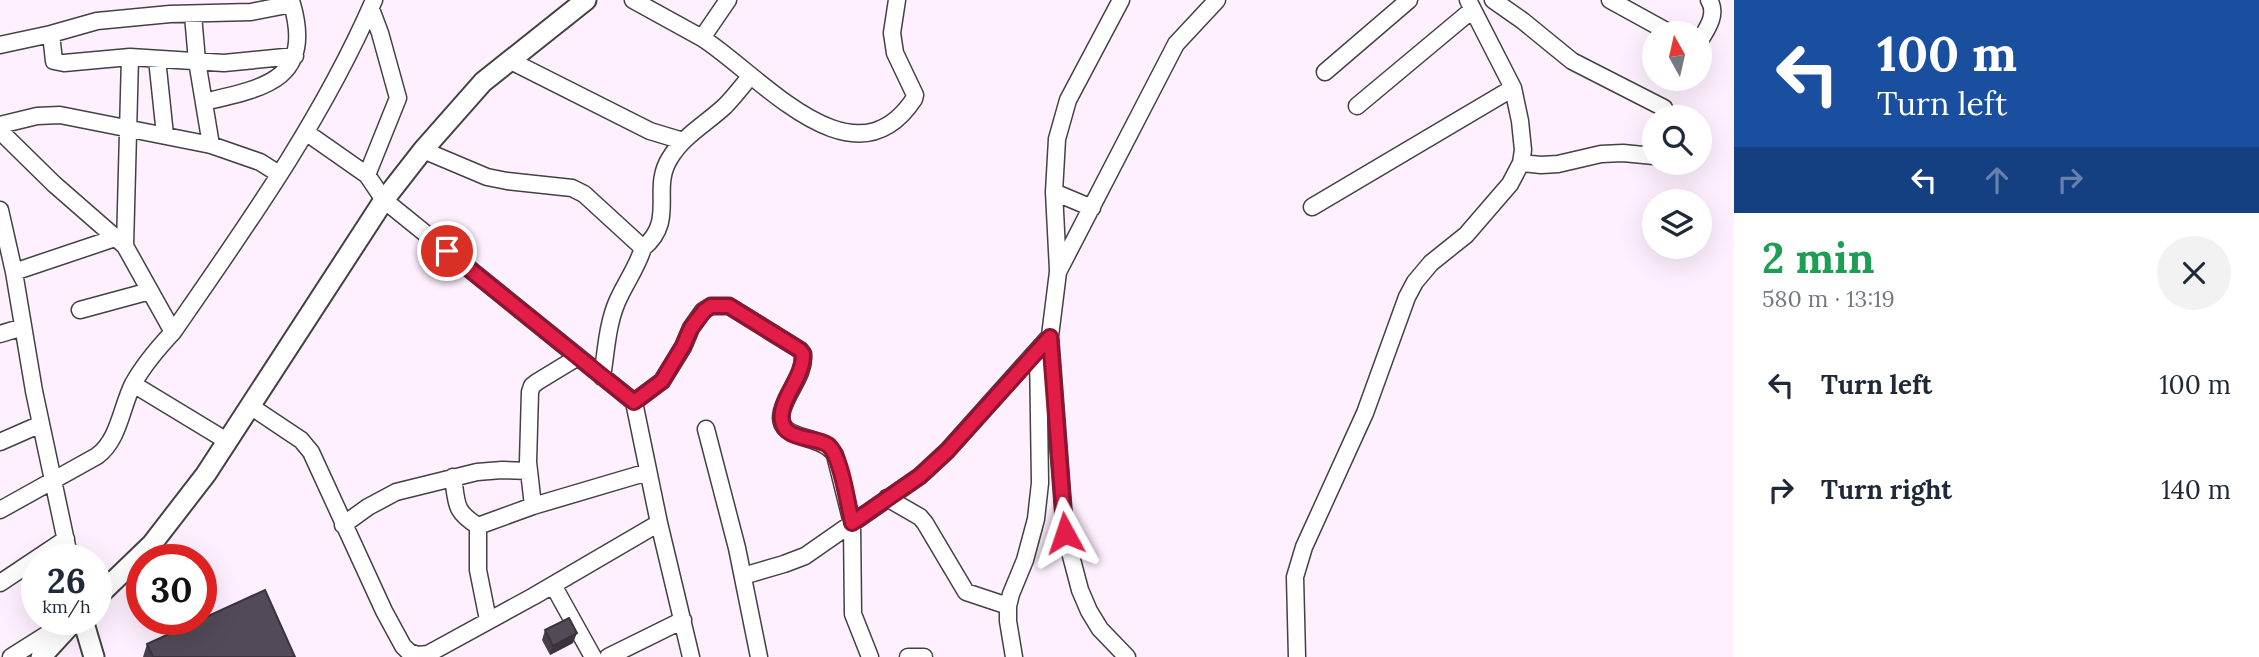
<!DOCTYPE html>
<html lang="en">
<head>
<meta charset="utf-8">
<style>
	body { margin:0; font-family:Lora,serif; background:#f2f2f3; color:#1f2937; height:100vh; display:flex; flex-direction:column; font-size:26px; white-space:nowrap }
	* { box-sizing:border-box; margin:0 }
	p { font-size:23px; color:#747a83 }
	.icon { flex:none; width:38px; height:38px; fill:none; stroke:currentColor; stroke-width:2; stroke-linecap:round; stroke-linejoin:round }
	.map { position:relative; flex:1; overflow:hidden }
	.side { display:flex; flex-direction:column; background:#fff; width:525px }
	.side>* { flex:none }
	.top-card { background:#1a4fa0; color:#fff; overflow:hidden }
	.needle { width:46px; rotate:352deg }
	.controls { position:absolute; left:1642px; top:21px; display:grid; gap:14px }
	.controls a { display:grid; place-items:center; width:70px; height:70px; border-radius:50%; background:#fff; box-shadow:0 7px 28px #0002; font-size:35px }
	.speed { position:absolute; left:21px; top:544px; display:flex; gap:14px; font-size:35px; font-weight:700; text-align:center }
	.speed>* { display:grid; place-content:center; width:91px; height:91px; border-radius:50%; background:#fff; box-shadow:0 7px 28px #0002; line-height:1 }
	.speed small { font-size:18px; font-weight:400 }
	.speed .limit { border:10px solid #d22; background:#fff; color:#111 }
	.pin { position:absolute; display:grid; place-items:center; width:60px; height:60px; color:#fff; margin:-30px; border:4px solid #fff; border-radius:50%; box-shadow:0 2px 7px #0007 }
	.me { position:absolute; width:77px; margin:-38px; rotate:355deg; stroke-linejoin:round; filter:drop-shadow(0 0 5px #0008) }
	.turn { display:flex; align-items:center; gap:24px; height:147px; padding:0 28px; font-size:32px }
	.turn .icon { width:91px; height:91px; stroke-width:2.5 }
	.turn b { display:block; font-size:49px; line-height:60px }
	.lanes { display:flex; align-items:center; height:66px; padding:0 28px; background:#0003; justify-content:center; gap:35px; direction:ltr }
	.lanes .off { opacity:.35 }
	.round { display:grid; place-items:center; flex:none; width:74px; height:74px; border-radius:37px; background:#f2f2f3 }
	.head { display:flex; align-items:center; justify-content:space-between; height:119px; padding:0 28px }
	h1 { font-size:42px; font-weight:700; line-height:52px; color:#1e9e55 }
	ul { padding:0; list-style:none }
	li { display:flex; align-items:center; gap:21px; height:105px; padding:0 28px }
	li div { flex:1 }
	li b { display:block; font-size:26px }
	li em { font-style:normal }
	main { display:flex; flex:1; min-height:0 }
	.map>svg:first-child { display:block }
</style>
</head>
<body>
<main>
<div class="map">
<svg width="1734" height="657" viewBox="0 0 1734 657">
	<rect width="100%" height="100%" fill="#fef0ff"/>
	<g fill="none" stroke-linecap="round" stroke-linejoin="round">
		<g stroke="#424242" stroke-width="19">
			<path id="minor" d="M633 0 702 38
				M728 0 702 38C758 73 853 191 914 99L915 95 895 53 892 33 897 0
				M1493 0 1523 21 1572 61 1664 108
				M1610 0 1670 33
				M193 15 197 61 211 145
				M51 34 54 61 64 63 130 57 224 63 295 56
				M1699 42C1707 29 1718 14 1709 0
				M0 45 51 34 97 21 170 14 251 12 292 4C314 80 264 88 204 102
				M157 59 165 135
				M509 60 650 131 683 141
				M1325 72 1409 0
				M1357 106 1472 10
				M0 125 37 116 60 115 211 145 260 162 279 174
				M0 131 54 184 125 246 173 332
				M307 133 367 175 384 200 634 402 659 523 691 657
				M423 150 487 177 507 181 572 188 584 194 643 248C637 268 625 283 617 302 607 325 606 353 602 377
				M1521 163 1541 165 1558 164 1601 154 1623 153 1654 156
				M367 175 398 98 380 33 371 9
				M1054 192 1092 208
				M1312 207 1513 88
				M0 210 14 272 34 391 70 560
				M125 246 130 57
				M643 248C677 220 650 189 670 158 683 136 707 123 725 106 734 97 742 86 750 77
				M1058 270 1054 192 1057 139 1068 100 1121 0
				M14 272 115 238
				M80 310 150 291
				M0 334 23 327
				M133 384 227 441
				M634 402 662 381 683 347 691 328 703 311 711 306H729L800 350 803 354C805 375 787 391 782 411 774 443 822 432 835 455L852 523 853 614 870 657
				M250 406 301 440 311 452 384 611 403 646 409 652 418 655 428 654 534 596 659 523
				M706 429 737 548 759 657
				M0 442 41 424
				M453 477C457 504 454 511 478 526
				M887 498 920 517 925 523 966 592 1008 606
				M533 506 528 462 530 392 532 386 537 382 578 357
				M0 510 97 456C119 440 121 408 133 384 143 366 158 348 173 332 247 225 322 120 374 0
				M343 525 368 507 396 492 477 472 502 470 529 471
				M743 576 784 564 805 556 920 476 947 451 1050 336
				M0 583 66 539
				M553 585 593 657
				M488 620 478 570V526L533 506 648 472
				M11 657 68 621
				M608 657 683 620
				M908 657H924
				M1014 657 1008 621V606L1011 594 1025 560 1036 519 1040 483 1038 352
				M1127 657 1100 629 1089 611 1080 590 1065 533 1050 336 1058 272 1176 44 1217 0
				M1297 657 1295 577 1304 547 1365 413 1407 297 1415 282 1431 263 1466 235 1510 184 1521 163 1523 150 1520 121 1513 88 1468 0"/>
		</g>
		<g stroke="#424242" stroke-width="23">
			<path id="tertiary" d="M96 598 152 544 206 474 384 200 423 150 483 82 586 0
				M83 620 94 657
				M41 657 75 620"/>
		</g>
		<use href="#minor" stroke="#fff" stroke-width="16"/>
		<use href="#tertiary" stroke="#fff" stroke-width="19"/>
	</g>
	<path fill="#47404b" d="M545 630 573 643 550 655 542 640Z
		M147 644 295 657H143Z"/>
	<path fill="#39343d" d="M577 633 573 643 550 655 553 646Z"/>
	<path fill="#524b57" stroke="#39343d" stroke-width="2" d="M265 590 295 657H153L147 644Z
		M569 618 577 633 553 646 545 630Z"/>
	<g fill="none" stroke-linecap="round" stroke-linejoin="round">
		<g stroke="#92132f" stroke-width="18">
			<path id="route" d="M447 251 634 402 662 381 683 346 691 328 704 311 711 306H729L800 350 803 354C804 378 778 400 782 421 785 441 815 436 828 445 841 455 848 505 852 523L920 476 947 451 1050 337 1065 533"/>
		</g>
		<use href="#route" stroke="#e11d48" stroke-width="12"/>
	</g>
</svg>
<div class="controls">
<a><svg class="needle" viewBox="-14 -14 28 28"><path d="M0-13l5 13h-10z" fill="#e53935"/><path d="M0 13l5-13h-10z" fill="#747a83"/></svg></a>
<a><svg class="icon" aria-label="search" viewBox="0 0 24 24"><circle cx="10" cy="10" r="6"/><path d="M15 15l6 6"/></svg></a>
<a><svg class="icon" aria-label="layers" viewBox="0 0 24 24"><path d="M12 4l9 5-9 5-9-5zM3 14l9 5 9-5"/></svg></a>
</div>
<div class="speed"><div>26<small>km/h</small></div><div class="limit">30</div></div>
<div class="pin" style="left:447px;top:251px;background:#d93025"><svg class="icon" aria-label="arrive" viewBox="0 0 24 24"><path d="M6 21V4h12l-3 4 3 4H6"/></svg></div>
<svg class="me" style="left:1065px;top:533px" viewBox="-20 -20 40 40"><path d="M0-17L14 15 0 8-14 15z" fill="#e11d48" stroke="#fff" stroke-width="4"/></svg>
</div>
<section class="side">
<div class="top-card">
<div class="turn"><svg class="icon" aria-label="left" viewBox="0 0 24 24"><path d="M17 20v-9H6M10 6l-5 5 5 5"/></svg><div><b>100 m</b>Turn left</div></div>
<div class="lanes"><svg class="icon" aria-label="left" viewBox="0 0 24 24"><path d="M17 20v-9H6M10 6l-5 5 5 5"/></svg><svg class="icon off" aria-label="ahead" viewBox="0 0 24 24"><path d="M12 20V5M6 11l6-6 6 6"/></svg><svg class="icon off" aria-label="right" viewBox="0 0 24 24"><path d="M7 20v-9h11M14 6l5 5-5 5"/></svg></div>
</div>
<div class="head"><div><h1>2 min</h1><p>580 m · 13:19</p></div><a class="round"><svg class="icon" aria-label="close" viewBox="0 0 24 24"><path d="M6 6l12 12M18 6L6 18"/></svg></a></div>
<ul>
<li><svg class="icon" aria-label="left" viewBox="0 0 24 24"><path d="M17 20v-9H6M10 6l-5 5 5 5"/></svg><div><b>Turn left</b></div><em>100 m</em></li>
<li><svg class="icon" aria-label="right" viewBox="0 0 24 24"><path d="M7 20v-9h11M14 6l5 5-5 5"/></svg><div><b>Turn right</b></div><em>140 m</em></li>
</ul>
</section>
</main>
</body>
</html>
